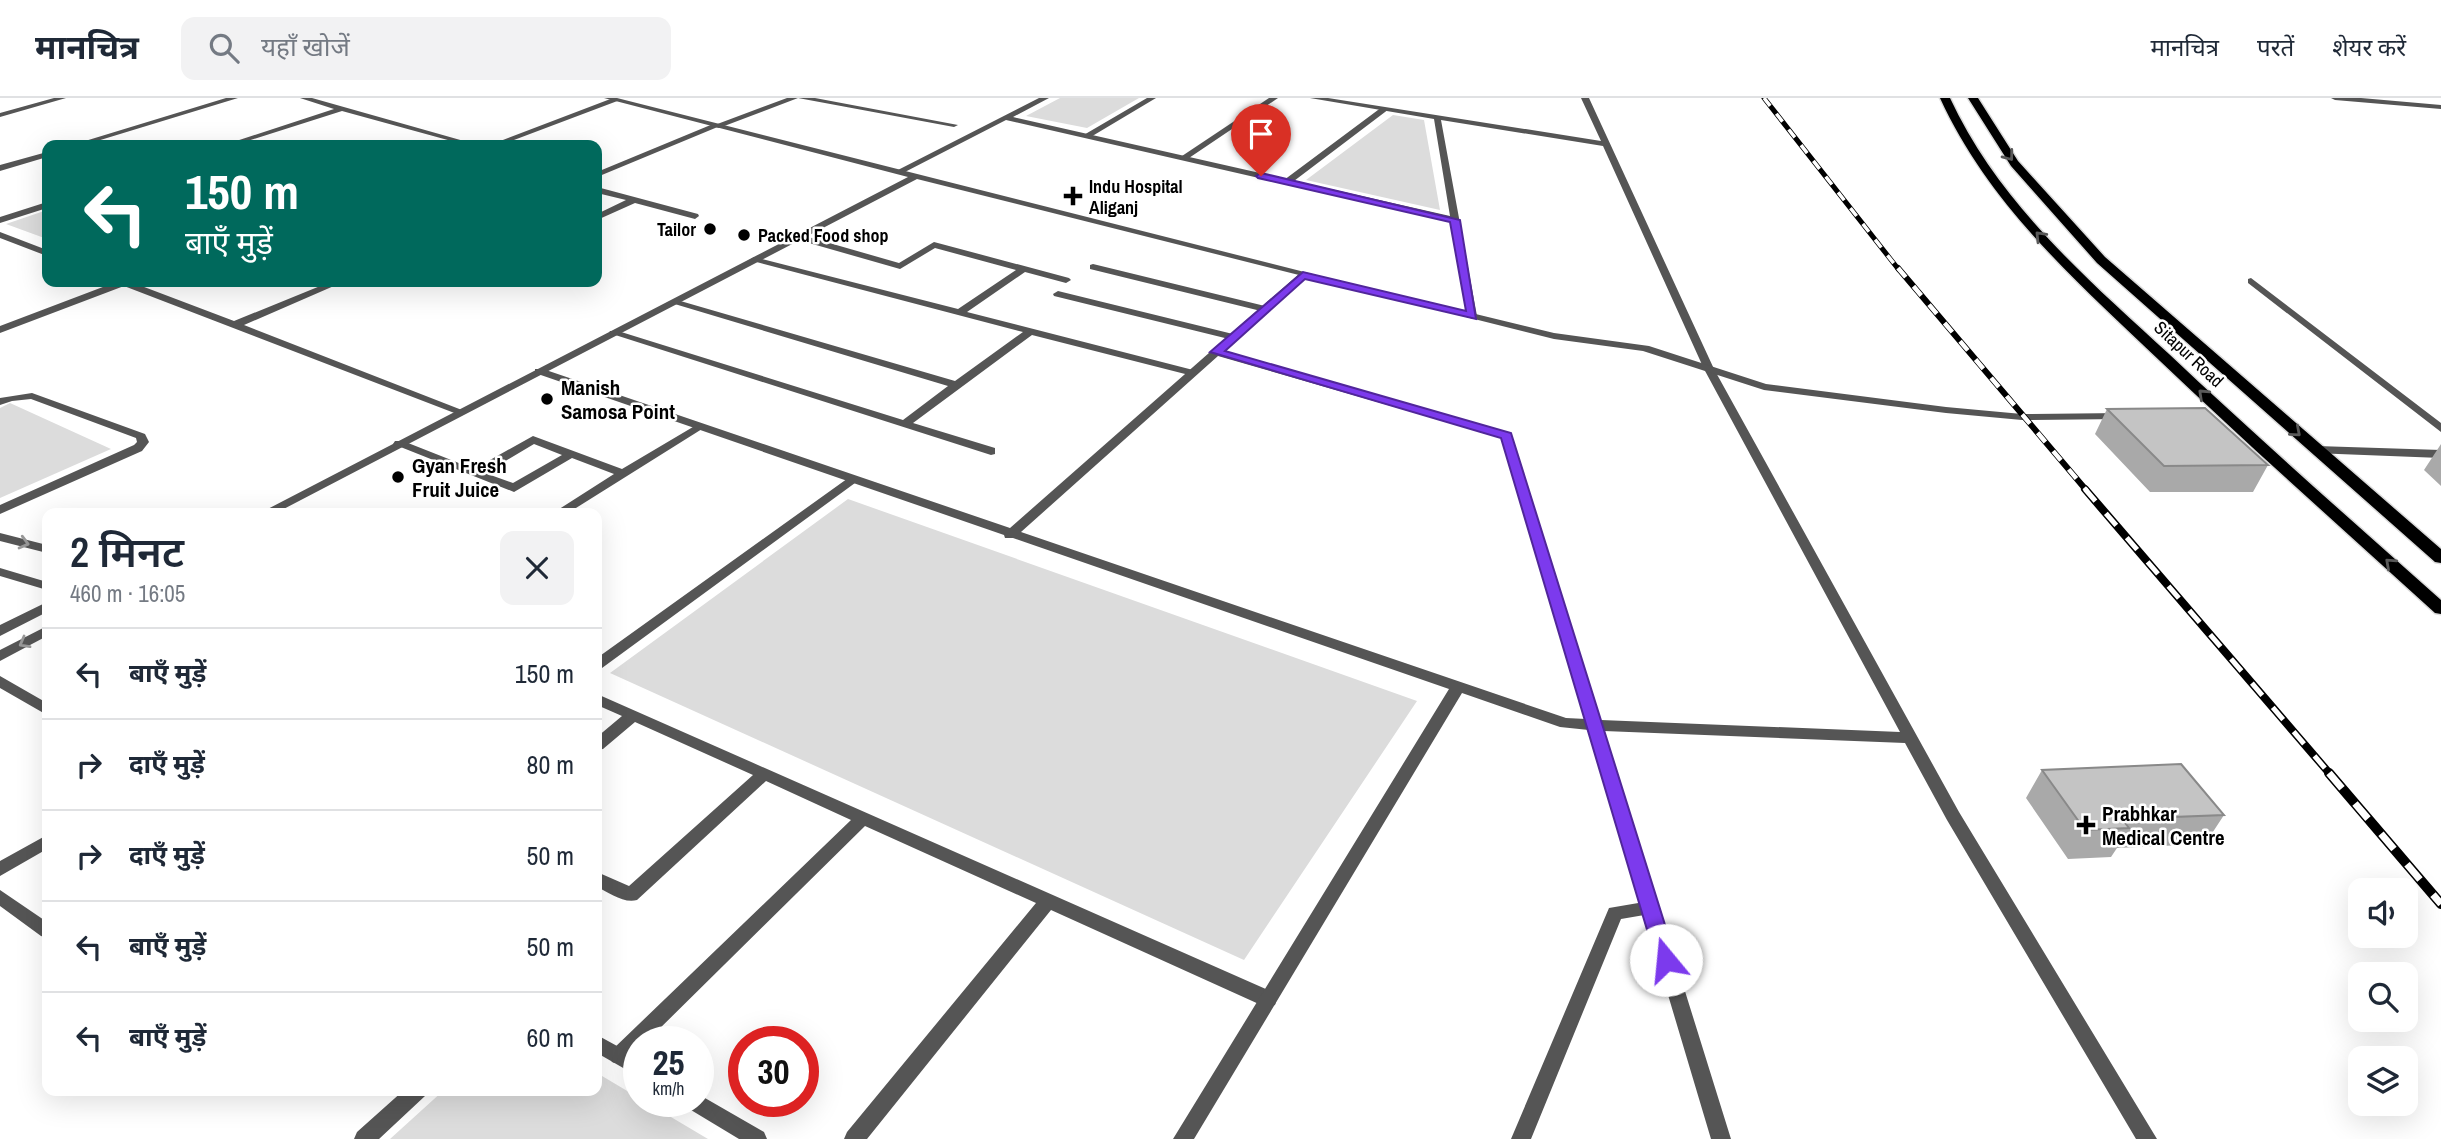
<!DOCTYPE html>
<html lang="hi">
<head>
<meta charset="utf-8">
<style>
	body { margin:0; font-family:"Archivo Narrow","Noto Sans Devanagari",sans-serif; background:#f2f2f3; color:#1f2937; height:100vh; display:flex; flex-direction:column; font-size:26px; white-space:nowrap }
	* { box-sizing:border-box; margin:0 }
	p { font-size:23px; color:#747a83 }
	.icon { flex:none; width:38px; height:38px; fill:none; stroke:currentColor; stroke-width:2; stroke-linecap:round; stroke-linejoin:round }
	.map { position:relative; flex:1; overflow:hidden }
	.side { position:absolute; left:42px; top:410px; width:560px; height:588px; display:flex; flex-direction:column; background:#fff; border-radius:14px; box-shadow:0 7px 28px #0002 }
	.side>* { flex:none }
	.guide { position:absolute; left:42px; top:42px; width:560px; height:147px; border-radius:14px; box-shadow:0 7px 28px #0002; background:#00695c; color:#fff; overflow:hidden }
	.buttons { position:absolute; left:2348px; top:780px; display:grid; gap:14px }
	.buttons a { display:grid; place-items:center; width:70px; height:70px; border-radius:14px; background:#fff; box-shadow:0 7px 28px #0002; font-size:35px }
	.speed { position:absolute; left:623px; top:928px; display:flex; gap:14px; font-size:35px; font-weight:700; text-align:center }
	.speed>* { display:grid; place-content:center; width:91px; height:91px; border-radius:50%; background:#fff; box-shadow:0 7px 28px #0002; line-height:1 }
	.speed small { font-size:18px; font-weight:400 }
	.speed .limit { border:10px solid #d22; background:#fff; color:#111 }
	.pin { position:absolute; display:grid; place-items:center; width:60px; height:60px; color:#fff; margin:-72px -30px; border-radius:50% 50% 50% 0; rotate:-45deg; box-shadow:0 0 7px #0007 }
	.pin .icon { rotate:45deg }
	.me { position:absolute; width:77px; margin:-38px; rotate:343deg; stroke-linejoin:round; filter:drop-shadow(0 0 5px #0008) }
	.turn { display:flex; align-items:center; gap:24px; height:147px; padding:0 28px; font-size:32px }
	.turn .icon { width:91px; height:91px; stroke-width:2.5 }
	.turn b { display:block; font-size:49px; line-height:60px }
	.round { display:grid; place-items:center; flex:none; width:74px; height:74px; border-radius:14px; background:#f2f2f3 }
	.head { display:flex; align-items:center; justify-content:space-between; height:119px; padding:0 28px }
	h1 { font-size:42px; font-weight:600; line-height:52px }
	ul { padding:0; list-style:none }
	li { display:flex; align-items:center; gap:21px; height:91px; padding:0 28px; border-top:2px solid #e0e1e3 }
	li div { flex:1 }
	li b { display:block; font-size:26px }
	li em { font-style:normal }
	header { display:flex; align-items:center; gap:42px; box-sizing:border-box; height:98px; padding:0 35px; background:#fff; border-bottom:2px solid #e0e1e3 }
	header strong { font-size:33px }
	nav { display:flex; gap:38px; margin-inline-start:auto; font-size:24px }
	.search { width:490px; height:63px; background:#f2f2f3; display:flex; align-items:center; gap:18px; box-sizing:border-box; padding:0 24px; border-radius:14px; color:#747a83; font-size:26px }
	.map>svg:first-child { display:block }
</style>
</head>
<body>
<header>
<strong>मानचित्र</strong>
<div class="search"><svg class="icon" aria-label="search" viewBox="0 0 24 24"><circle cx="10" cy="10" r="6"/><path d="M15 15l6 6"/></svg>यहाँ खोजें</div>
<nav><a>मानचित्र</a><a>परतें</a><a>शेयर करें</a></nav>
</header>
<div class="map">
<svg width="2441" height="1041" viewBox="0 0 2441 1041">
	<rect width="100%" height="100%" fill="#fff"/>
	<path fill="#dcdcdc" d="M1060 0H1139L1087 30 1026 18Z
		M1393 17 1424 22 1440 112 1306 82Z
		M47 112V141L6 126Z
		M10 305 111 351 0 400V310Z
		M848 401 1417 603 1244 862 610 575Z
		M597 975 639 1000V1003H644L708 1041H390L444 992H597Z"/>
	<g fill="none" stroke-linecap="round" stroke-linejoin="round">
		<g stroke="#dbdbdb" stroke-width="3">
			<path id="primary" d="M1940 0H1950C1999 105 2085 179 2169 256 2258 340 2350 421 2441 502V516L2435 515C2343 431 2250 349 2160 263 2076 183 1989 107 1940 0Z
				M1968 0H1978L2018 63 2105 159 2441 451V465L2435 464 2097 165 2011 68Z"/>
		</g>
		<path fill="#555" fill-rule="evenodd" d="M787 0H798L719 30 712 28Z
			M798 0H815L958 27 954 29Z
			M1147 0H1156L1089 40 1082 38Z
			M1269 0H1278L1186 62 1179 60Z
			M1382 9 1389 11 1290 86H1284V82Z
			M597 89 698 116 699 118 695 121 635 105 597 122V116L626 102 597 95Z
			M798 136 899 165 934 144 1069 180 1071 182 1066 185 1025 174 967 214 1197 273 1198 275 1193 278 1032 237 913 325 995 350V356L991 357 609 235 610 233H618L903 322 948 288 668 204 677 202 955 283 1023 234 749 162 754 159 958 211 1016 172 935 150 900 171 795 141V137Z
			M1093 166 1269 209 1270 211 1265 214 1090 171V167Z
			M1058 193 1237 237 1238 239 1233 242 1054 198 1053 196Z
			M698 326 702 327V331L568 415H553L614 376 572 360 514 394 393 346 395 343H403L474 371 533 338 622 371ZM534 346 562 357 513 385 485 375Z
			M851 378 855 379 857 382 855 385 602 570 597 572V560Z
			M597 596 1275 895 1277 901 1275 907 1268 909 1261 907 1051 812 867 1041H844L847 1034 1036 805 865 728 647 943H639V951C630 960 625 969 612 964L609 958 612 952 851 722 766 683 637 802C624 806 608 794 597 789V774L629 788 753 677 635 624 603 651 597 652V639L622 618 597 607Z
			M0 792 47 824V840L41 838 0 808Z
			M1650 803 1656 805 1659 810 1656 815 1621 821 1531 1041H1511L1609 810Z
			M404 992H428L425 998 379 1041H354L357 1034Z"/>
		<path fill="#555" fill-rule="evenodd" d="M226 0H238L84 47H72Z
			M300 0H312L478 47H466L342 13 235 47H224L334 11Z
			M613 0 620 2 501 47H490Z
			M1039 0H1049L1013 19 1450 118 1434 21 1310 0H1328L1601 43 1581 0H1589L1714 271 1959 714 2157 1041H2136L1947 722 1905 645 1604 633 1731 1041H1711L1589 632 1560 629 1462 595 1194 1041H1173L1449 591 1013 440H1005L1004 437 535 275V271H543L1010 430 1300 175H1306V179L1224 253 1511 336 1601 622 1900 634 1704 271 1603 48 1441 22 1477 218 1472 221 1467 218 1451 124 1006 22 901 76 894 74ZM1218 258 1502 340 1586 621 1566 620 1021 434Z
			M713 26 720 28 597 79V74Z
			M47 54V59L0 73V67Z
			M47 104V110L0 125V119Z
			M0 134 47 152V158L0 140Z
			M2251 180 2441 325V334L2248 185V181Z
			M116 184H131L234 223 330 184H343L244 227 467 314 461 317 457 316 124 188 0 235V228Z
			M32 295 145 336 149 344 142 353 0 416V407L134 347 137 344 136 340 31 301 12 303 0 307V300Z
			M2317 348 2441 352V360L2313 355V349Z
			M0 578 47 605V617L0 590Z
			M47 737V751L0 778V763Z
			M597 937 639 960V979L597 955Z
			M698 996 764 1034 767 1041H739L686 1009 683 1003H698Z"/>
		<path fill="#555" fill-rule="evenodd" d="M54 0H66L0 19V15Z
			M604 0H617L1344 184 1554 235 1649 248 1766 286 1946 309 2022 316 2122 315 2128 318 2122 321 2022 322 1946 315 1764 292 1643 253 1554 241 917 81 276 415H260L908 79Z
			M2331 0H2361L2441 7V11L2335 2Z
			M0 435 47 447V455L0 443Z
			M0 470 47 484V492L0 478Z
			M47 504V514L0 538V527Z
			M47 528V538L0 563V552Z"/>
		<use href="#primary" fill="#000" fill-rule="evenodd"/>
		<g stroke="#000" stroke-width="5">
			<path id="rail-far3" d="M1764 0 1899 172"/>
		</g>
		<g stroke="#000" stroke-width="6">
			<path id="rail-far2" d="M1898 170 2087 393"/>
		</g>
		<g stroke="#000" stroke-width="8">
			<path id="rail-far1" d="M2085 391 2330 676"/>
		</g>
		<g stroke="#000" stroke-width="10">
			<path id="rail" d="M2329 675 2441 806"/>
		</g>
		<use href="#rail-far3" stroke="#fff" stroke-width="3.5" stroke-dasharray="10" stroke-linecap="butt"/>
		<use href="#rail-far2" stroke="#fff" stroke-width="4.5" stroke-dasharray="12" stroke-linecap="butt"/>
		<use href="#rail-far1" stroke="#fff" stroke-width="5" stroke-dasharray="16" stroke-linecap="butt"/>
		<use href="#rail" stroke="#fff" stroke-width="7" stroke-dasharray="20" stroke-linecap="butt"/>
	</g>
	<path fill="#a9a9a9" d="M2107 311 2268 367 2253 394H2150L2095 336Z
		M2441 346V388L2424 372Z
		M2042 672 2224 717 2205 746 2117 750 2111 759 2068 761 2026 700Z"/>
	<path fill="#c4c4c4" stroke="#898989" stroke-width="2" d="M2205 310 2268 367 2164 368 2107 311Z
		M2181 666 2224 717 2122 721 2129 730 2085 732 2042 672Z"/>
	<defs><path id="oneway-chevron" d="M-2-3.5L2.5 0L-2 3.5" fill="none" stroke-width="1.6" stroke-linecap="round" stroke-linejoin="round" transform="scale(1.75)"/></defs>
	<g stroke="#595959">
		<use href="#oneway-chevron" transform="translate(2009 58) rotate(53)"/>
		<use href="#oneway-chevron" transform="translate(2040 138) rotate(-134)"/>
		<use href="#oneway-chevron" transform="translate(2203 296) rotate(-137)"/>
		<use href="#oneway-chevron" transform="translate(2296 334) rotate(41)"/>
		<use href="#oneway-chevron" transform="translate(2390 465) rotate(-138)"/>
	</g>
	<g stroke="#999">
		<use href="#oneway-chevron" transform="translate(24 445) rotate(15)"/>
		<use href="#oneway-chevron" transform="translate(24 545) rotate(151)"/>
	</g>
	<path fill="#7c3aed" stroke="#51269a" stroke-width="2" d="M1261 75 1460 122 1476 221 1305 181 1225 253 1511 335 1676 862 1673 868 1666 870 1659 868 1656 862 1501 340 1210 254 1303 174 1466 213 1450 124 1258 80 1256 78Z"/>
	<g fill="#000" stroke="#fff" stroke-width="2.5">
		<path d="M1069.5 87.5h7v7h7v7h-7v7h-7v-7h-7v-7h7z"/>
		<circle cx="710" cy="131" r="7"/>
		<circle cx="744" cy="137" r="7"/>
		<circle cx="547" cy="301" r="7"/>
		<circle cx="398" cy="379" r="7"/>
		<path d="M2082.5 716.5h7v7h7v7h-7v7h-7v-7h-7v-7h7z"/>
	</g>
	<g text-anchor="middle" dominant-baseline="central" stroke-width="5" stroke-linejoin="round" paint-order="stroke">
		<g font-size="18" font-weight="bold" fill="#000" stroke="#fff" text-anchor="start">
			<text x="1089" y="88">Indu Hospital<tspan x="1089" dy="21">Aliganj</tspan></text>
			<text x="696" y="131" text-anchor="end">Tailor</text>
			<text x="758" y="137">Packed Food shop</text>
		</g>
		<g font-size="18" fill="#000" stroke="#fff">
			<text transform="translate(2189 256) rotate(43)">Sitapur Road</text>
		</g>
		<g font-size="21" font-weight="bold" fill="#000" stroke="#fff" text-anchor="start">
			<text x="561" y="289">Manish<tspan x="561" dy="24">Samosa Point</tspan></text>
			<text x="412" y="367">Gyan Fresh<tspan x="412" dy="24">Fruit Juice</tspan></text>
			<text x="2102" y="715">Prabhkar<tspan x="2102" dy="24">Medical Centre</tspan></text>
		</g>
	</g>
</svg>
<div class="buttons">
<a><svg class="icon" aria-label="sound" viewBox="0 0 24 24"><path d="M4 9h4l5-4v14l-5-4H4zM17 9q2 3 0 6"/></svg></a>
<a><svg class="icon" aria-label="search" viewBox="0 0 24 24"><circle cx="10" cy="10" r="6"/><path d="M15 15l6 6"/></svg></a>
<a><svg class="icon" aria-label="layers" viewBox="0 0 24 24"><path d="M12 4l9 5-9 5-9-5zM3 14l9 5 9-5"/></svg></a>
</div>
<div class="speed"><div>25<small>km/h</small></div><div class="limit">30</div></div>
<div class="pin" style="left:1261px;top:78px;background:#d93025"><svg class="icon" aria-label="arrive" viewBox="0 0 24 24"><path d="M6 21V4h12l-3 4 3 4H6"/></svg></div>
<svg class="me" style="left:1666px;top:862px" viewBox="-20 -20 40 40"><circle r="19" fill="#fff"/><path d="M0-13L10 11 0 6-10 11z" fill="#7c3aed"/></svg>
<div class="guide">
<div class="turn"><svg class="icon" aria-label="left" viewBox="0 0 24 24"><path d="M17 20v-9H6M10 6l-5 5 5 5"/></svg><div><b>150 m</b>बाएँ मुड़ें</div></div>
</div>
<section class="side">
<div class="head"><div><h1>2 मिनट</h1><p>460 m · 16:05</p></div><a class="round"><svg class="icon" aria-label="close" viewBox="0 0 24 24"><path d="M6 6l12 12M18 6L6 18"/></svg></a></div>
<ul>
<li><svg class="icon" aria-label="left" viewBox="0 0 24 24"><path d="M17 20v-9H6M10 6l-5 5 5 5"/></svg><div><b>बाएँ मुड़ें</b></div><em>150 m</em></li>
<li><svg class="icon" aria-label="right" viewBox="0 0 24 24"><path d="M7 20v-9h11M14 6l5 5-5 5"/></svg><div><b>दाएँ मुड़ें</b></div><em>80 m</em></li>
<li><svg class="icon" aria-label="right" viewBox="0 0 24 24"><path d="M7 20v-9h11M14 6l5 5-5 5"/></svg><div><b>दाएँ मुड़ें</b></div><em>50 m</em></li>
<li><svg class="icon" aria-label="left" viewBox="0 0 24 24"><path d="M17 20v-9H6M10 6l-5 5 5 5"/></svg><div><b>बाएँ मुड़ें</b></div><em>50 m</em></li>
<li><svg class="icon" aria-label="left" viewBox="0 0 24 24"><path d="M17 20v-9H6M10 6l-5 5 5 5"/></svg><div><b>बाएँ मुड़ें</b></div><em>60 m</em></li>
</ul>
</section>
</div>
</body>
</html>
